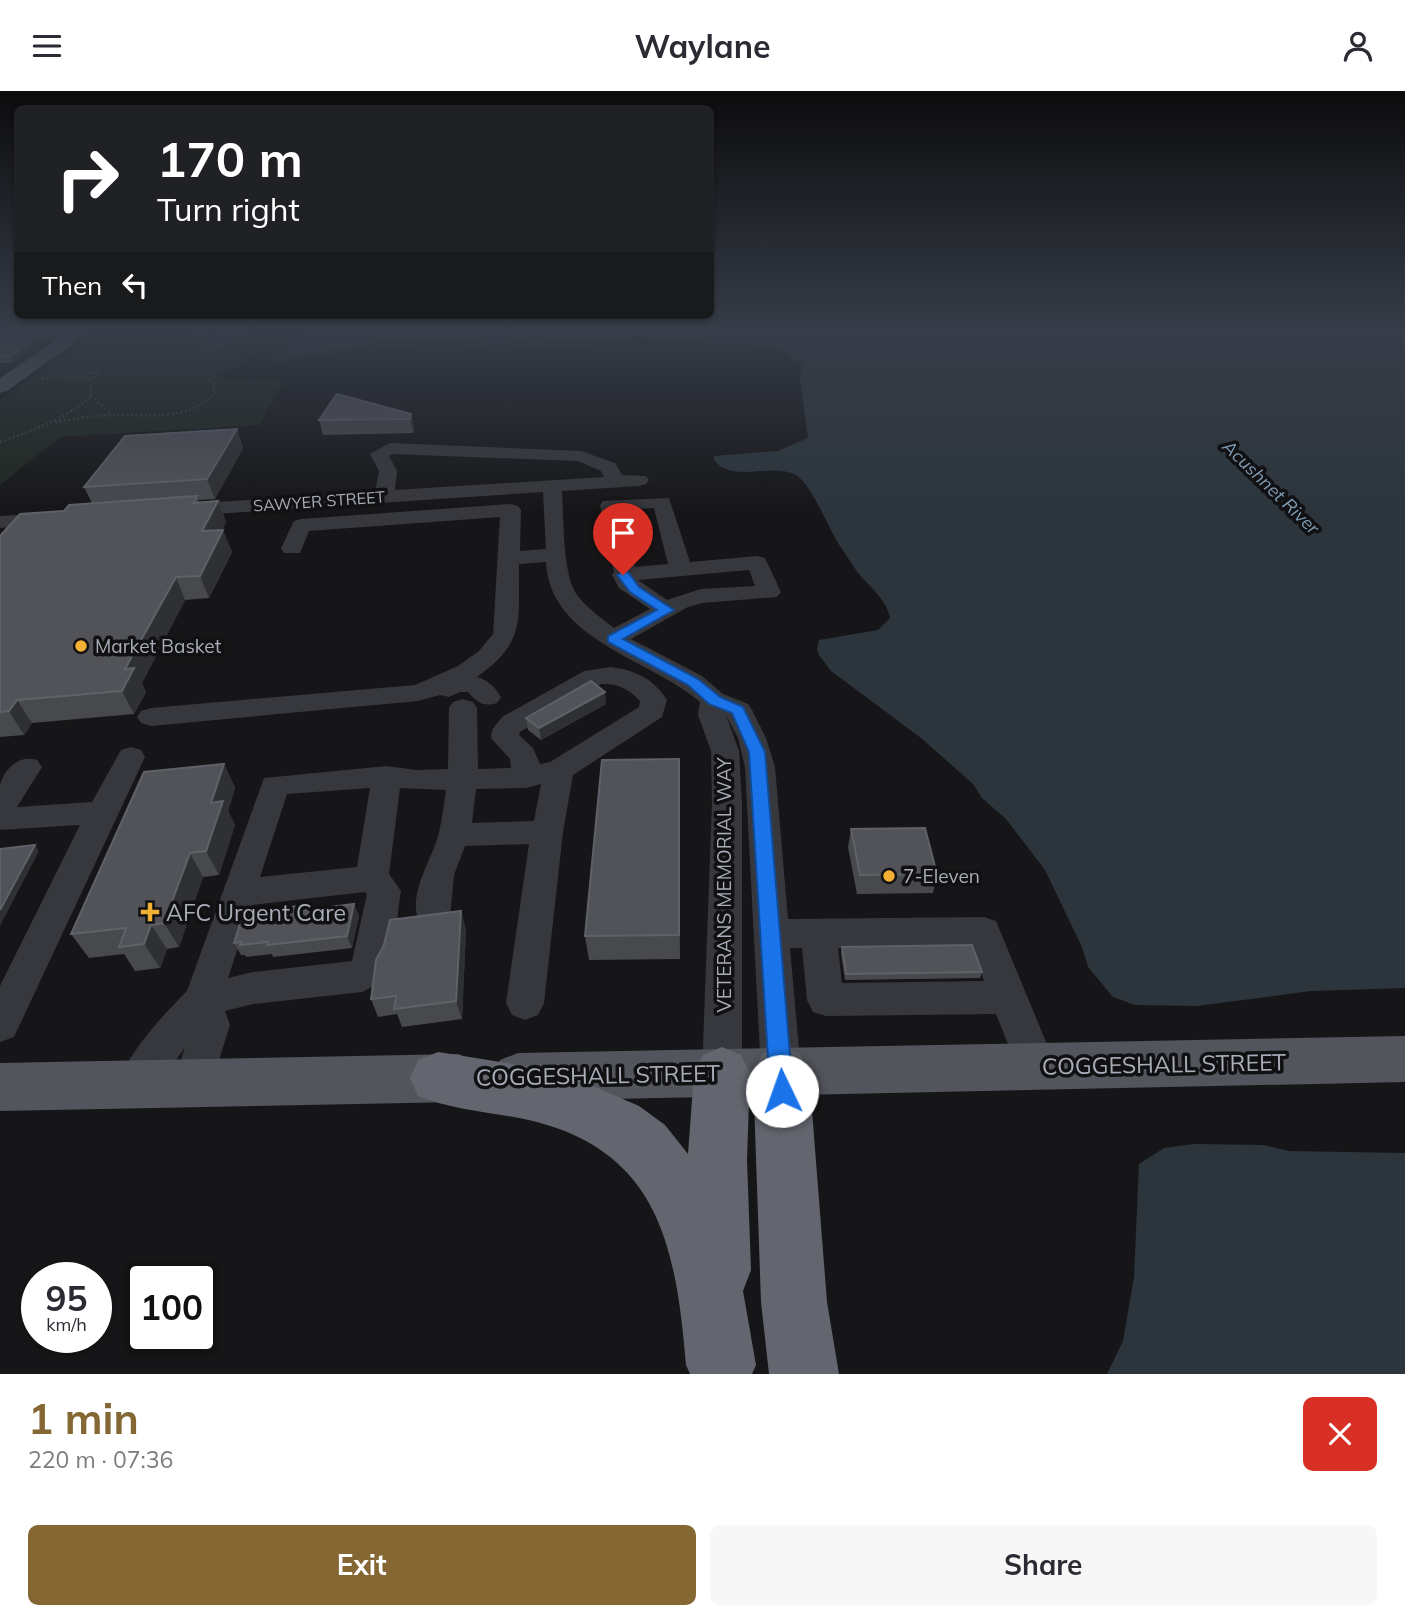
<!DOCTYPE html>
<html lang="en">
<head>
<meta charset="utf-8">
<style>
	body { margin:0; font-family:Mulish,sans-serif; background:#f7f7f7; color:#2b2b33; height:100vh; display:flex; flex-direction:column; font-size:26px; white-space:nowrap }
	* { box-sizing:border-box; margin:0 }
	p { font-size:23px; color:#7c7c81 }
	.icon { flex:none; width:38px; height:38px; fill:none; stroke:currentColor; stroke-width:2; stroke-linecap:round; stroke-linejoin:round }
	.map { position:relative; height:1283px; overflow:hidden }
	.drawer { display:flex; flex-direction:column; background:#fff; flex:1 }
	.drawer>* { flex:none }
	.hud { position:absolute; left:14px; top:14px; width:700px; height:214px; border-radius:10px; box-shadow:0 2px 5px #0004; background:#202124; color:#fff; overflow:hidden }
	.speed { position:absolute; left:21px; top:1171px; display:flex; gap:14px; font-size:35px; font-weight:700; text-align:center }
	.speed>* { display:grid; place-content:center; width:91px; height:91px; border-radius:50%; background:#fff; box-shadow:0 2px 5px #0004; line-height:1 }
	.speed small { font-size:18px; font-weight:400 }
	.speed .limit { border:4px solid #111; border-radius:10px; background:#fff; color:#111 }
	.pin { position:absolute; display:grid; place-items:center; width:60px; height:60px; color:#fff; margin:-72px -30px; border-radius:50% 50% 50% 0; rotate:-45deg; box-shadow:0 0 7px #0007 }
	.pin .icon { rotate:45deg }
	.me { position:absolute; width:77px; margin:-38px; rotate:357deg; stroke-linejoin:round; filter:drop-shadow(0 0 5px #0008) }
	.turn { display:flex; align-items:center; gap:24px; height:147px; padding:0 28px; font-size:32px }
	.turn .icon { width:91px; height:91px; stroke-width:2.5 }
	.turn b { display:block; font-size:49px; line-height:60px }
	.then { display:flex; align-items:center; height:66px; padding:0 28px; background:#0003; gap:14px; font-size:26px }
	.round { display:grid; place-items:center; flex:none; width:74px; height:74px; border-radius:10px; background:#f7f7f7 }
	.headline { display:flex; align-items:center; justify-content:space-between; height:119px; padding:0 28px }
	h1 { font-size:42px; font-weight:700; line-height:52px; color:#856733 }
	.action { display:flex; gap:14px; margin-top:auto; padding:14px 28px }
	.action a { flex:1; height:80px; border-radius:10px; background:#856733; color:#fff; font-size:28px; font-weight:700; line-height:80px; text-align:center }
	.action a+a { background:#f7f7f7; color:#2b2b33 }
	header { display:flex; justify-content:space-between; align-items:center; height:91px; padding:0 28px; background:#fff; font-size:32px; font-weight:700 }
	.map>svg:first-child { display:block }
</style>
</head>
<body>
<header><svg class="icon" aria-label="menu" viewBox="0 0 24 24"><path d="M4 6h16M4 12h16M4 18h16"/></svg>Waylane<svg class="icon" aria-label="person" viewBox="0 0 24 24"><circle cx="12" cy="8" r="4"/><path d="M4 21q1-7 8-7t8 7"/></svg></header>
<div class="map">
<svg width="1405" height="1283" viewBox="0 0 1405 1283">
	<rect width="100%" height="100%" fill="#161618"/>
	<path fill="#1e261f" d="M99 240H312L289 247 291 266 361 255 378 248H450L473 252 504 241 495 240C521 240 545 249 571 250 597 250 621 242 647 247L565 258 546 256 496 261 454 253H435L324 264 280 271 271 270 269 260 247 264 243 274 216 284 225 290H284L259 334 60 346 0 394V309Z"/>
	<path fill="#2c353c" d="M224 240H240L242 246 254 248 251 251H234C223 260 212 263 198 258L206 248Z
		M312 240H1405V897L1311 900 1197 915 1135 914 1113 906 1088 876 1082 856 1045 779 1006 728 982 707 973 693 921 647 831 580 819 564 817 558 819 549 878 539 890 527C886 508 871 497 859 483 852 474 845 462 838 452 828 435 810 392 796 384 771 371 733 393 714 369V365L778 360 808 347 800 288 802 274 783 260 762 254 691 251 636 245 568 250 529 245 517 251 495 253 450 248 394 250 384 248 353 257 289 265 286 250Z
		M1194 1053 1264 1054 1289 1060 1405 1062V1283H1107L1123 1250 1134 1186 1139 1073 1164 1057Z"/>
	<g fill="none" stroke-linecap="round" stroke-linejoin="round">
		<path stroke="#3d3f44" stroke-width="2.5" stroke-dasharray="2 2.5" stroke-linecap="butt" d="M183 255 171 252 190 248
			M204 277 236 258 248 240
			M89 282 98 283 90 288 75 287Z
			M94 282 131 240
			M42 288 76 286
			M91 305 112 323
			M55 331C73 328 91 325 109 324 145 323 185 331 213 304L214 293 182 260 191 248 206 240
			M0 351C33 339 65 329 91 305L90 288"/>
		<path fill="#37383d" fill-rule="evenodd" d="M82 240 84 243 77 247 0 250V242Z
			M390 352 581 360 615 372 622 384 646 385 649 389 646 393 639 395 562 400C564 427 562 483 577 504 587 517 601 527 614 537L650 518 619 497 612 484 614 481 600 414 603 410 669 407 690 471 757 465 765 467 781 501 777 506 702 512 688 516 631 548 702 585 723 603 748 613 752 619 766 647 775 676 788 828 984 826 996 830 1056 975 1050 988 1036 994 1022 988 996 923 826 925 813 921 807 909 802 857H790L801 981 795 994 781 1000 767 994 761 981 745 676 738 647 726 624 739 660 742 712V982L736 995 722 1001 708 995 702 982 712 712 711 660 698 624 700 611C651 568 550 550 546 471L519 473C518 529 527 550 477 586 488 589 495 596 501 606L497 612C483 616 478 612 468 601H460L449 606 440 604 418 610 151 635 141 632 137 626 141 620 151 617 415 594 458 575 479 560 493 543 500 426 309 440 300 462H284L281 457 294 430 301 428 511 413 518 415 521 419 520 460 546 458 543 401 184 425 177 423 174 419 177 415 184 413 375 401 379 380 370 363ZM393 363 578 370 601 380 604 386 395 399 397 380 389 365ZM654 417 668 473 635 476 621 419ZM749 479 755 495 701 498 667 509 638 489ZM971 855 984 890 842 892 838 857Z
			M50 422 57 424 60 428 57 432 0 437V425Z
			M611 576C635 579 654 588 667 609L662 626 573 684 563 741 544 912 538 924 525 929 512 924 506 912 529 753 465 755 454 784 450 826 445 836 433 840 421 836C405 805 431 772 439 742 442 728 444 713 446 699L400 697 389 783 401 800C395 832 397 888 362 901L253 913 225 920 230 934 207 1007 193 1012 179 1007 173 993 185 956 150 1008 136 1013 122 1008 116 994C131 959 160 927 187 900L264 687 387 675 416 679 448 678 449 617 453 611 463 608 473 611 477 617 478 678 511 677 510 668 491 647 492 639 502 626 584 580ZM601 593C618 592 629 598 640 610L639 616 550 671 540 673 533 657 519 644 520 641ZM541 693 534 730 472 732 476 698 526 697ZM370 697 357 776 260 786 287 703ZM364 801 367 803 352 870 253 881 228 887 252 814Z
			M131 656 141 659 145 666 14 946 0 951V895L80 734 0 739C0 726 0 706 0 694 5 676 20 664 37 669L42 676 17 716 92 711 121 659Z"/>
		<path fill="#53555c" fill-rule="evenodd" d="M70 240H90L7 300 0 302V287Z
			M1405 945V991L518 1010 500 1003 493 986 500 969 518 962Z
			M458 963 476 970 483 987 476 1004 458 1011 0 1020V972Z"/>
		<path fill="#63666e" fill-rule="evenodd" d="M781 955 800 963 809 981 827 1211 839 1283H769L761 1211 753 981 762 963Z
			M722 956 741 964 750 982 747 1069 751 1179 743 1200 756 1274 752 1283H690L686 1274C676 1159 661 1062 533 1030 495 1021 455 1020 418 1005L410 987 418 969 438 961 531 976 577 988 639 1015 665 1034 688 1063 694 982 703 964Z"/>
	</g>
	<path fill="#47494d" d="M0 247 37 251 12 272H0Z
		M411 323 414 338 413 342 323 344 319 329Z
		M237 338 243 357 215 408 198 409 199 411 218 410 226 431 222 439 232 461 209 507 185 509 142 592 146 601 134 623 32 632 24 644 0 646V445L64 420 92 412 84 396Z
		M606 613 541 649 528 639 526 627Z
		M224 673 235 697 228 720 235 734 219 784 203 786 179 856 167 858 160 877 135 880 124 863 89 867 71 843Z
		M679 692 680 868 589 869 585 845Z
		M851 738 937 783 933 802 857 803 848 756Z
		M354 813 359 825 352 857 273 866 272 863 246 866 245 864H241L234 852 309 818Z
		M466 838 462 928 402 936 397 923 378 926 371 908Z
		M842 856 982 881 980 887 845 889 841 862Z"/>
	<path fill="#2f3033" d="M34 246 37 251 12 272 10 266Z
		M411 323 414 338 413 342 410 328Z
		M237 338 243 357 215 408 207 388Z
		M218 410 226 431 210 461 202 440Z
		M223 439 232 461 209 507 200 485Z
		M176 486 185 509 142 592 146 601 134 623 122 600 125 578Z
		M605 601 606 613 541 649 539 637Z
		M17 609 32 632 24 644 9 620Z
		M224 673 235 697 228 720 235 734 219 784 206 760 211 712Z
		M35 754 39 760 0 835V819Z
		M190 762 203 786 179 856 164 832Z
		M354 813 359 825 352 857 347 845Z
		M461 820 466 838 462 928 456 910Z
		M151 834 167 858 160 877 144 853Z"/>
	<path fill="#525359" stroke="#5f6168" stroke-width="2" d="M34 246 10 266H0V247Z
		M337 303 411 323 410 328 319 329Z
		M237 338 207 388 84 396 125 345Z
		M197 405 193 412 218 410 202 440 223 439 200 485 176 486 125 578 134 577 122 600 17 609 9 620 0 621V445L20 423 64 420 69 414Z
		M591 590 605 601 539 637 526 627Z
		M679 668V844L585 845 602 669Z
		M224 673 211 712 223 710 206 760 190 762 164 832 151 834 144 853 119 856 126 837 71 843 144 681Z
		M925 737 937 783 860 784 851 738Z
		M35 754 0 819V758Z
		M354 813 347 845 267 854 268 851 240 854 241 851 234 852 241 830H246L247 826 266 824 267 819 307 814 306 819Z
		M461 820 456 910 394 918 396 905 371 908 376 869 384 854 390 829Z
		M972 854 982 881 846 883 842 856Z"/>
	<linearGradient id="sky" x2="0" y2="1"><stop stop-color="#0c0c0d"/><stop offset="0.57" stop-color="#363c48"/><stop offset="1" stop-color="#363c48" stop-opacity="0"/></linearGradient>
	<rect width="1405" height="420" fill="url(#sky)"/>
	<path fill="#1a73e8" stroke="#114b97" stroke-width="2" d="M623 480 628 481 639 496 674 519 623 548 698 588 720 606 743 616 765 661 793 1000 790 1008 782 1011 774 1008 770 1000 749 661 732 622 709 613 688 594 608 551V545L657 519 630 501 617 484Z"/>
	<g fill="#f2b134" stroke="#111113" stroke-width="2.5">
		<circle cx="81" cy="555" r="7"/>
		<circle cx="889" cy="785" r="7"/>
		<path d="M146.5 810.5h7v7h7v7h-7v7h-7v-7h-7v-7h7z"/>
	</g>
	<g text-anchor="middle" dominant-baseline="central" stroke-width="7" stroke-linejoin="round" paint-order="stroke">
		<g font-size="16" fill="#a8adb8" stroke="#111113">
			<text transform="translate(319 410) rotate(-4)">SAWYER STREET</text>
		</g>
		<g font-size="18" font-style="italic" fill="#7f9bb3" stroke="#111113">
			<text transform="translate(1271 396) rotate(44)">Acushnet River</text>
		</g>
		<g font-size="19" fill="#a8adb8" stroke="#111113" text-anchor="start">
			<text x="95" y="555">Market Basket</text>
			<text x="903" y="785">7-Eleven</text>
		</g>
		<g font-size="19" fill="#a8adb8" stroke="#111113">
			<text transform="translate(724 794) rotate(-90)">VETERANS MEMORIAL WAY</text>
		</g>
		<g font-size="23" fill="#a8adb8" stroke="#111113" text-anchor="start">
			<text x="166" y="821">AFC Urgent Care</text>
		</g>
		<g font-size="23" fill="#a8adb8" stroke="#111113">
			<text transform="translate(1164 973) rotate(-1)">COGGESHALL STREET</text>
			<text transform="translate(598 984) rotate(-1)">COGGESHALL STREET</text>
		</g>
	</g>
</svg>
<div class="speed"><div>95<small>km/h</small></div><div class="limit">100</div></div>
<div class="pin" style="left:623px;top:484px;background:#d93025"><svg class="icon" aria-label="arrive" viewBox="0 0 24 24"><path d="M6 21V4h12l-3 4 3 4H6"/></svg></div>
<svg class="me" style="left:782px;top:1000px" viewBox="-20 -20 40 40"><circle r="19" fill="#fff"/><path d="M0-13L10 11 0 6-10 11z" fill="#1a73e8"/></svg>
<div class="hud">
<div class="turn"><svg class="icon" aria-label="right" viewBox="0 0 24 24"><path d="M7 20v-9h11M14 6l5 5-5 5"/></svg><div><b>170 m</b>Turn right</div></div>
<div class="then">Then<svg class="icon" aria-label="left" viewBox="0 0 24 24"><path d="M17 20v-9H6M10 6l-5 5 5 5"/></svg></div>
</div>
</div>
<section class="drawer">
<div class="headline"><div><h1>1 min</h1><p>220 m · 07:36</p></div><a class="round" style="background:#d93025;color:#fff"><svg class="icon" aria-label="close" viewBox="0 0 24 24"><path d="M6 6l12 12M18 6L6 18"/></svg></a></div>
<div class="action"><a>Exit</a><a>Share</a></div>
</section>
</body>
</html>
